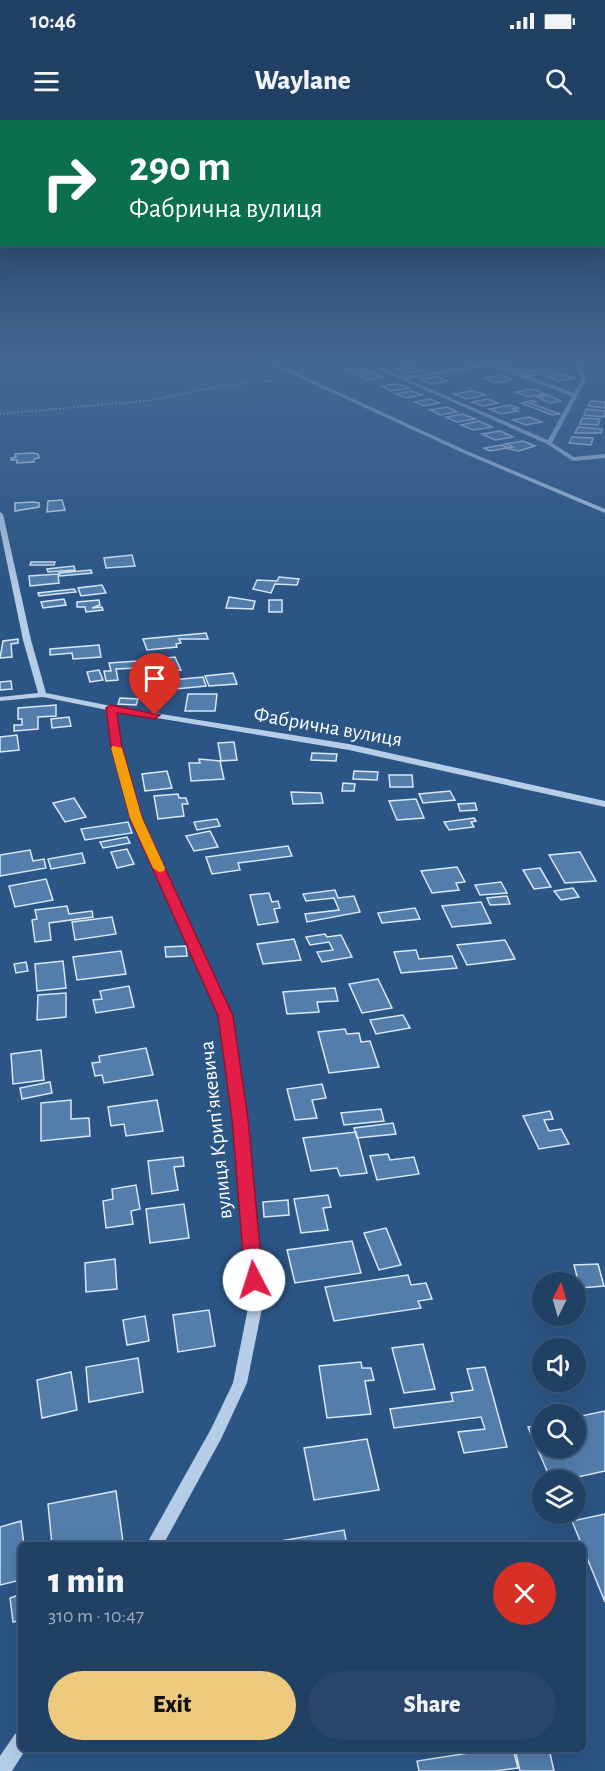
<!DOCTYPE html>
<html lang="en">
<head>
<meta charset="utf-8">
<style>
	body { margin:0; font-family:"Alegreya Sans",sans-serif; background:#28476a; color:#f1f3f6; height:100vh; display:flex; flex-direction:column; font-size:22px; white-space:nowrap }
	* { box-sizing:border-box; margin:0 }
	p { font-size:20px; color:#a2afbf }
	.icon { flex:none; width:33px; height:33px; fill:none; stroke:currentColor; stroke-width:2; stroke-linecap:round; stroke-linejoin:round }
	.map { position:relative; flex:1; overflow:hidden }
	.sheet { position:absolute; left:18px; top:1422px; width:568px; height:210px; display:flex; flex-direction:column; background:#204064; border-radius:9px; box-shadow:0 6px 24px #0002,0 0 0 2px #3d5978 }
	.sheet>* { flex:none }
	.hud { position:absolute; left:0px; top:0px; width:606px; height:126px; box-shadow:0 6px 24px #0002,0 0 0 2px #3d5978; background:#0b6e4f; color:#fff; overflow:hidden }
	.needle { width:39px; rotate:5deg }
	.buttons { position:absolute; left:532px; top:1152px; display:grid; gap:12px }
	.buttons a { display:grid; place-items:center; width:54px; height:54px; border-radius:50%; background:#204064; box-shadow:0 6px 24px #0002,0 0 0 2px #3d5978; font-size:30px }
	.pin { position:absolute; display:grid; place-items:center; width:51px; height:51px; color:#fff; margin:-62px -26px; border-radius:50% 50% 50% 0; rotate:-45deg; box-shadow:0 0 6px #0007 }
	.pin .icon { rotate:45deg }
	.me { position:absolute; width:66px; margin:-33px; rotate:355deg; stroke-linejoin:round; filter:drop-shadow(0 0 4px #0008) }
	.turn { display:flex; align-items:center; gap:21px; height:126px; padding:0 30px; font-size:27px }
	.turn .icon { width:78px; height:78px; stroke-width:2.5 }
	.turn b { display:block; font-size:42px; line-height:51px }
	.round { display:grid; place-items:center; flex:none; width:63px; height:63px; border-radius:32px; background:#28476a }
	.headline { display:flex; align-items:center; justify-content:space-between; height:102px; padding:0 30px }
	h1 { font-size:36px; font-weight:800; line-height:45px }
	.cta { display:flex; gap:12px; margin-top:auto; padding:12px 30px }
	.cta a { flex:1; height:69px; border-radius:36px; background:#edca7e; color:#111; font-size:24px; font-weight:800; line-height:69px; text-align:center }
	.cta a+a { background:#28476a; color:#f1f3f6 }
	.status { display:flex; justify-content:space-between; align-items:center; height:42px; padding:0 30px; background:#204064; direction:ltr }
	.status svg { height:16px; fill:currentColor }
	header { display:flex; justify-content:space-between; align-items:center; height:78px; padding:0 30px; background:#204064; font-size:27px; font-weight:800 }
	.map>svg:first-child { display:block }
</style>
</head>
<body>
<div class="status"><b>10:46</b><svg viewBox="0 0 49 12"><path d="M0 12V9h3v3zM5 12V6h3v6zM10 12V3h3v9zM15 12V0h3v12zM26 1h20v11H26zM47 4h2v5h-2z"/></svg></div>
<header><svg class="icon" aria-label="menu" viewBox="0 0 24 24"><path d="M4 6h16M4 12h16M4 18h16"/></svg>Waylane<svg class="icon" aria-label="search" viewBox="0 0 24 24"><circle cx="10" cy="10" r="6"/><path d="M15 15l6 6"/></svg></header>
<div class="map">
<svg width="605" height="1651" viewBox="0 0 605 1651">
	<rect width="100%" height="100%" fill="#2b5585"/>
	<path fill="#537eac" stroke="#d9e7f6" stroke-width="1.5" d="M412 246 423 251 407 253 396 248Z
		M512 246 531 251 528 252 537 255 530 256 505 247Z
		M359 247 369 251 352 254 343 249Z
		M546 248 556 252 542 255 532 251Z
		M371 252 382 257 367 260 359 256Z
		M562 254 574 258 559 261 547 257Z
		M500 255 512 260 496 263 485 258Z
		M438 257 448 261 431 264 421 259Z
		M397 264 410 268 391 271 382 266Z
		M533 269 545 274 528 277 516 272Z
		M412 271 422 275 406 278 396 274Z
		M472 271 486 275 466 279 454 274Z
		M548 275 561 281 550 283 537 277Z
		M430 279 439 283 424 286 415 282Z
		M488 279 498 283 483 286 472 282Z
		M533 280 536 282 530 283 560 294 552 295 521 283Z
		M591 281 605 282V288L588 286Z
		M510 285 518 288 513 289 518 291 501 294 489 289Z
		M447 287 457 292 440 295 430 290Z
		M586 289 605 291 604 297 584 295Z
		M463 294 475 299 457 302 446 297Z
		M529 297 542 302 526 305 513 300Z
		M582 298 600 299 598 305 580 304Z
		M479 301 492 307 474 310 461 305Z
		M578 307 602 309 601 313H575Z
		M500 311 513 317 495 320 482 314Z
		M572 317 593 318 591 325 569 323Z
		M523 321 535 326 519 331 506 328 490 331 484 328 502 325 508 328 513 327 505 324Z
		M32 333 38 334 39 338 34 339V342L17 343V340H11V338L16 337 15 334Z
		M62 380 65 390 47 392 48 381Z
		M33 382 39 383V387L15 391V383Z
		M132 435 135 446 106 448 104 438Z
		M31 442H55L54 445H30Z
		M74 446 75 450 48 452 47 449Z
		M91 450 92 453 60 456 59 453Z
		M58 454 59 463 30 466 29 456Z
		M279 457 299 459 297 465 275 464 271 473 253 469 257 460 277 461Z
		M102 465 106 473 81 476 78 468Z
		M74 469 76 472 39 476 38 473Z
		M229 477 255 481 253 489 226 488Z
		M64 479 66 485 43 488 41 482Z
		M99 480 100 485 92 488 102 487 103 490 86 492 85 487H77V482Z
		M269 480H282V492H269Z
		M206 513 208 519H179L181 523 176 524 177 527 147 530 143 519Z
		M18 519V523L11 524 12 537 0 538 3 521Z
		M99 525 101 537 73 539 72 533 50 535V529Z
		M175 537 181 550 152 553 146 540Z
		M137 541 138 548 116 549 118 560 106 561 104 551H111L109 543Z
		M99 550 103 560 90 562 87 552Z
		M233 553 237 564 209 566 205 556Z
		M203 557 206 566 175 569 172 560Z
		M11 561 12 569 0 570V562Z
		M159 565 162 577 146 579 144 571 138 572 137 567Z
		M188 574H217L215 591H185Z
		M120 578 138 579 136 585 118 584Z
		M56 585V596L38 597V609L14 611V605H22V599H18V588Z
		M69 597 71 606 52 608 51 599Z
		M17 615 19 630 0 632V617Z
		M234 622 237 640 220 641 224 659 191 661 189 643H200L199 639 221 641 218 623Z
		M312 633 337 634 336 641 311 640Z
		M167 651 172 668 145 671 142 654Z
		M354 651 378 652 377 660 353 659Z
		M389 655H412L413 667H390Z
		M343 663 355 664 354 671H342Z
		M450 671 455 680 423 683 419 674Z
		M291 672 321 673 323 683 293 684Z
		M178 674 179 678H186L188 684H182L184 696 158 699 154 676Z
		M74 678 86 697 65 702 53 683Z
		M416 679 424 698 397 700 389 681Z
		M475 683 477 690 460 691 458 684Z
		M474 698 476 701 471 702 474 707 449 710 444 702Z
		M217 699 220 706 197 710 194 702Z
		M128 702 132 713 85 720 81 709Z
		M210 711 218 727 194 731 186 716Z
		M127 717 130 723 103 728 100 722Z
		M288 726 292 736 238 743 240 750 212 754 206 737Z
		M127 729 134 744 117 748 111 732Z
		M30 730 33 741 44 739 46 748 0 756V735Z
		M580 732 596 761 565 763 549 735Z
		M82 733 85 743 51 749 48 739Z
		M457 747 465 762 456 763 459 770 432 773 421 751Z
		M540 748 551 767 534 769 523 750Z
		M46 759 53 780 15 787 9 766Z
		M501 762 507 773 480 775 475 765Z
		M573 768 579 777 561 780 554 771Z
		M335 770 338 778 354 776 360 792 307 802 305 794 339 790 334 778 306 781 303 774Z
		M269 773 272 782 278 781 280 788 274 789 278 802 258 805 250 775Z
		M507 776 510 784 490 785 487 778Z
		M481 782 491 803 452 807 442 786Z
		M67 786 69 794 92 791 93 797 49 803 51 820 35 822 32 800 37 799 35 790Z
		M415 788 420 799 382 803 378 793Z
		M112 797 116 814 75 820 72 802Z
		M325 814 327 817 341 815 352 837 322 842 317 832 333 830 329 822 310 825 306 817Z
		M294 819 301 840 263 844 257 824Z
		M505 820 515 839 467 845 457 825Z
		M186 826 187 836 166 837 165 827Z
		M416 830 419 839 452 836 457 848 401 853 394 832Z
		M121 831 126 854 77 860 73 837Z
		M63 841 66 868 37 871 35 844Z
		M26 842 28 851 16 853 14 844Z
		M378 859 392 888 362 893 349 864Z
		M129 866 134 887 96 893 93 880 102 879 100 871Z
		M335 868 338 881 317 882 319 892 287 894 283 872Z
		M66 873V897L37 900 38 875Z
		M403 895 410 908 376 914 370 900Z
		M345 909 347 914 359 913 361 922 370 921 379 947 329 953 318 912Z
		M146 928 153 955 104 963 102 955 95 956 92 943 100 942 99 936Z
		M41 930 44 960 13 964 11 934Z
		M50 962 52 973 22 979 20 968Z
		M322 964 326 978 312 980 317 998 295 1000 287 969Z
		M71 980V999L89 998 90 1016 41 1021V983Z
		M157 980 163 1011 126 1016 124 1004 111 1006 108 987Z
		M381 989 384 1001 344 1005 341 993Z
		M550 991 553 999 544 1000 549 1011 561 1009 569 1024 539 1029 523 996Z
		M393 1003 396 1014 357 1018 354 1008Z
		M356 1012 367 1053 340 1056 337 1048 311 1051 303 1018Z
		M388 1034 390 1040 414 1037 419 1054 377 1060 370 1036Z
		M183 1037 184 1046 174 1047 178 1070 152 1074 148 1041Z
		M136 1065 140 1089 131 1091 133 1104 106 1108 103 1081 113 1079 112 1069Z
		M328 1075 331 1087 323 1088 328 1110 301 1113 294 1079Z
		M288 1080 289 1095 264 1097 263 1082Z
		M184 1084 189 1118 150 1123 146 1089Z
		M386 1108 401 1145 379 1150 364 1113Z
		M352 1121 361 1153 295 1163 287 1130Z
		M115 1139 117 1169 86 1172 85 1143Z
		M598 1144 604 1166 580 1168 574 1145Z
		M408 1155 411 1165 426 1163 432 1179 418 1181 421 1188 334 1201 325 1167Z
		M209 1190 215 1226 178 1232 173 1195Z
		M145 1196 149 1221 127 1225 123 1200Z
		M423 1224 435 1269 404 1273 392 1228Z
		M138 1238 143 1272 89 1282 86 1247Z
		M361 1242 362 1248H371L374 1260 365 1261 371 1294 327 1298 319 1246Z
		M485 1247 507 1327 464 1333 458 1312 485 1309 481 1297 394 1308 390 1289 453 1281 451 1273 473 1270 467 1249Z
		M71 1252 77 1290 42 1298 37 1260Z
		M605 1291V1351L564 1360H551L528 1307 543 1304V1328H576V1297Z
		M367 1319 379 1370 314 1380 304 1328Z
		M116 1371 123 1422 108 1425H52L48 1384Z
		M605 1394V1482L572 1401Z
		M21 1401 24 1425H21V1460L0 1465V1407Z
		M344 1410 347 1425H257Z
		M21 1474V1500L13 1502 10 1478Z
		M475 1629H513L518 1648 495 1651H419L417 1641 476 1632Z
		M515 1629H549L554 1651H520Z"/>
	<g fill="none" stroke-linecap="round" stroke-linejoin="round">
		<path stroke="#b6cde7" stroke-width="2" stroke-dasharray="1.5 2" stroke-linecap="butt" d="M0 294 153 280 223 265 278 260"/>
		<path fill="#b6cde7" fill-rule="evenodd" d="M270 244H277L467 331 605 389V393L463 333Z
			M367 244H374L402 257 480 244H495L574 273 582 259 575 244H580L586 259 552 323 574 337 605 334V338L573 341 547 324ZM490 246 572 276 548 320 407 259Z
			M0 392 3 394 31 520 46 573 111 586 349 624 605 681V687L349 630 115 591 120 627 141 698 231 896 246 999 263 1183 247 1263 221 1319 163 1425H146L211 1309 233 1263 249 1183 234 999 219 896 131 698 112 627 107 590 43 577 0 581V577L38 573 23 520 0 409Z
			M21 1611V1629H26L12 1651H0V1636L15 1614Z"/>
	</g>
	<linearGradient id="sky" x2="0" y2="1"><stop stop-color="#182f49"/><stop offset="0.51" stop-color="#446894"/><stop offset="1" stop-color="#446894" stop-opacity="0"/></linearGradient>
	<rect width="605" height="475" fill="url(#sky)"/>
	<path fill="#e11d48" stroke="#92132f" stroke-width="1.5" d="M111 585 160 595 155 599 117 593 122 627 142 698 233 896 248 999 263 1160 261 1165H248L245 1160 232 999 218 896 130 698 111 627 106 588Z"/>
	<path fill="#f59e0b" d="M113 626 122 628 142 698 165 748 164 751 159 752 153 748 130 698 111 628Z"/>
	<g text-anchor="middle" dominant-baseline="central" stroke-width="4.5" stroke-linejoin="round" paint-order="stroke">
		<g font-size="21" fill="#fff" stroke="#2b5585">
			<text transform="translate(328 607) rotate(10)">Фабрична вулиця</text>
			<text transform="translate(216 1010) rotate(-96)">вулиця Крипʼякевича</text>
		</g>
	</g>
</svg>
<div class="buttons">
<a><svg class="needle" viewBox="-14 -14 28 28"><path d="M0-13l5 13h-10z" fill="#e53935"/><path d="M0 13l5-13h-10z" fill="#a2afbf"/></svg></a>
<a><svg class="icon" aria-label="sound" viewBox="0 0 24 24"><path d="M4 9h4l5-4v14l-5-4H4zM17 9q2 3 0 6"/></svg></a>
<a><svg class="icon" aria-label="search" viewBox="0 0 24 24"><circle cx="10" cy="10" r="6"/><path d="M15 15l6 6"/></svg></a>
<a><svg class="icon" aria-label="layers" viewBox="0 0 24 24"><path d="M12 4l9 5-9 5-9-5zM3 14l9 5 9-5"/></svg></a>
</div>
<div class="pin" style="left:155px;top:595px;background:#d93025"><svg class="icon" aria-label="arrive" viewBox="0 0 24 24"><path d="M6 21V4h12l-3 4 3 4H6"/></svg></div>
<svg class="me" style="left:254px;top:1160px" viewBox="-20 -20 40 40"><circle r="19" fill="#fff"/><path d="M0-13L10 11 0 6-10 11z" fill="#e11d48"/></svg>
<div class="hud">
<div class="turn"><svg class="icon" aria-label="right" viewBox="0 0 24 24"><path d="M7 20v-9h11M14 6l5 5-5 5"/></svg><div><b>290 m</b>Фабрична вулиця</div></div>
</div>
<section class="sheet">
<div class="headline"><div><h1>1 min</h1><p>310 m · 10:47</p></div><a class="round" style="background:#d93025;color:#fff"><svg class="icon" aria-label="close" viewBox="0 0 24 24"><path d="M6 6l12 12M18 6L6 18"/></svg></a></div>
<div class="cta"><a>Exit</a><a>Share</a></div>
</section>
</div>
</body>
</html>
